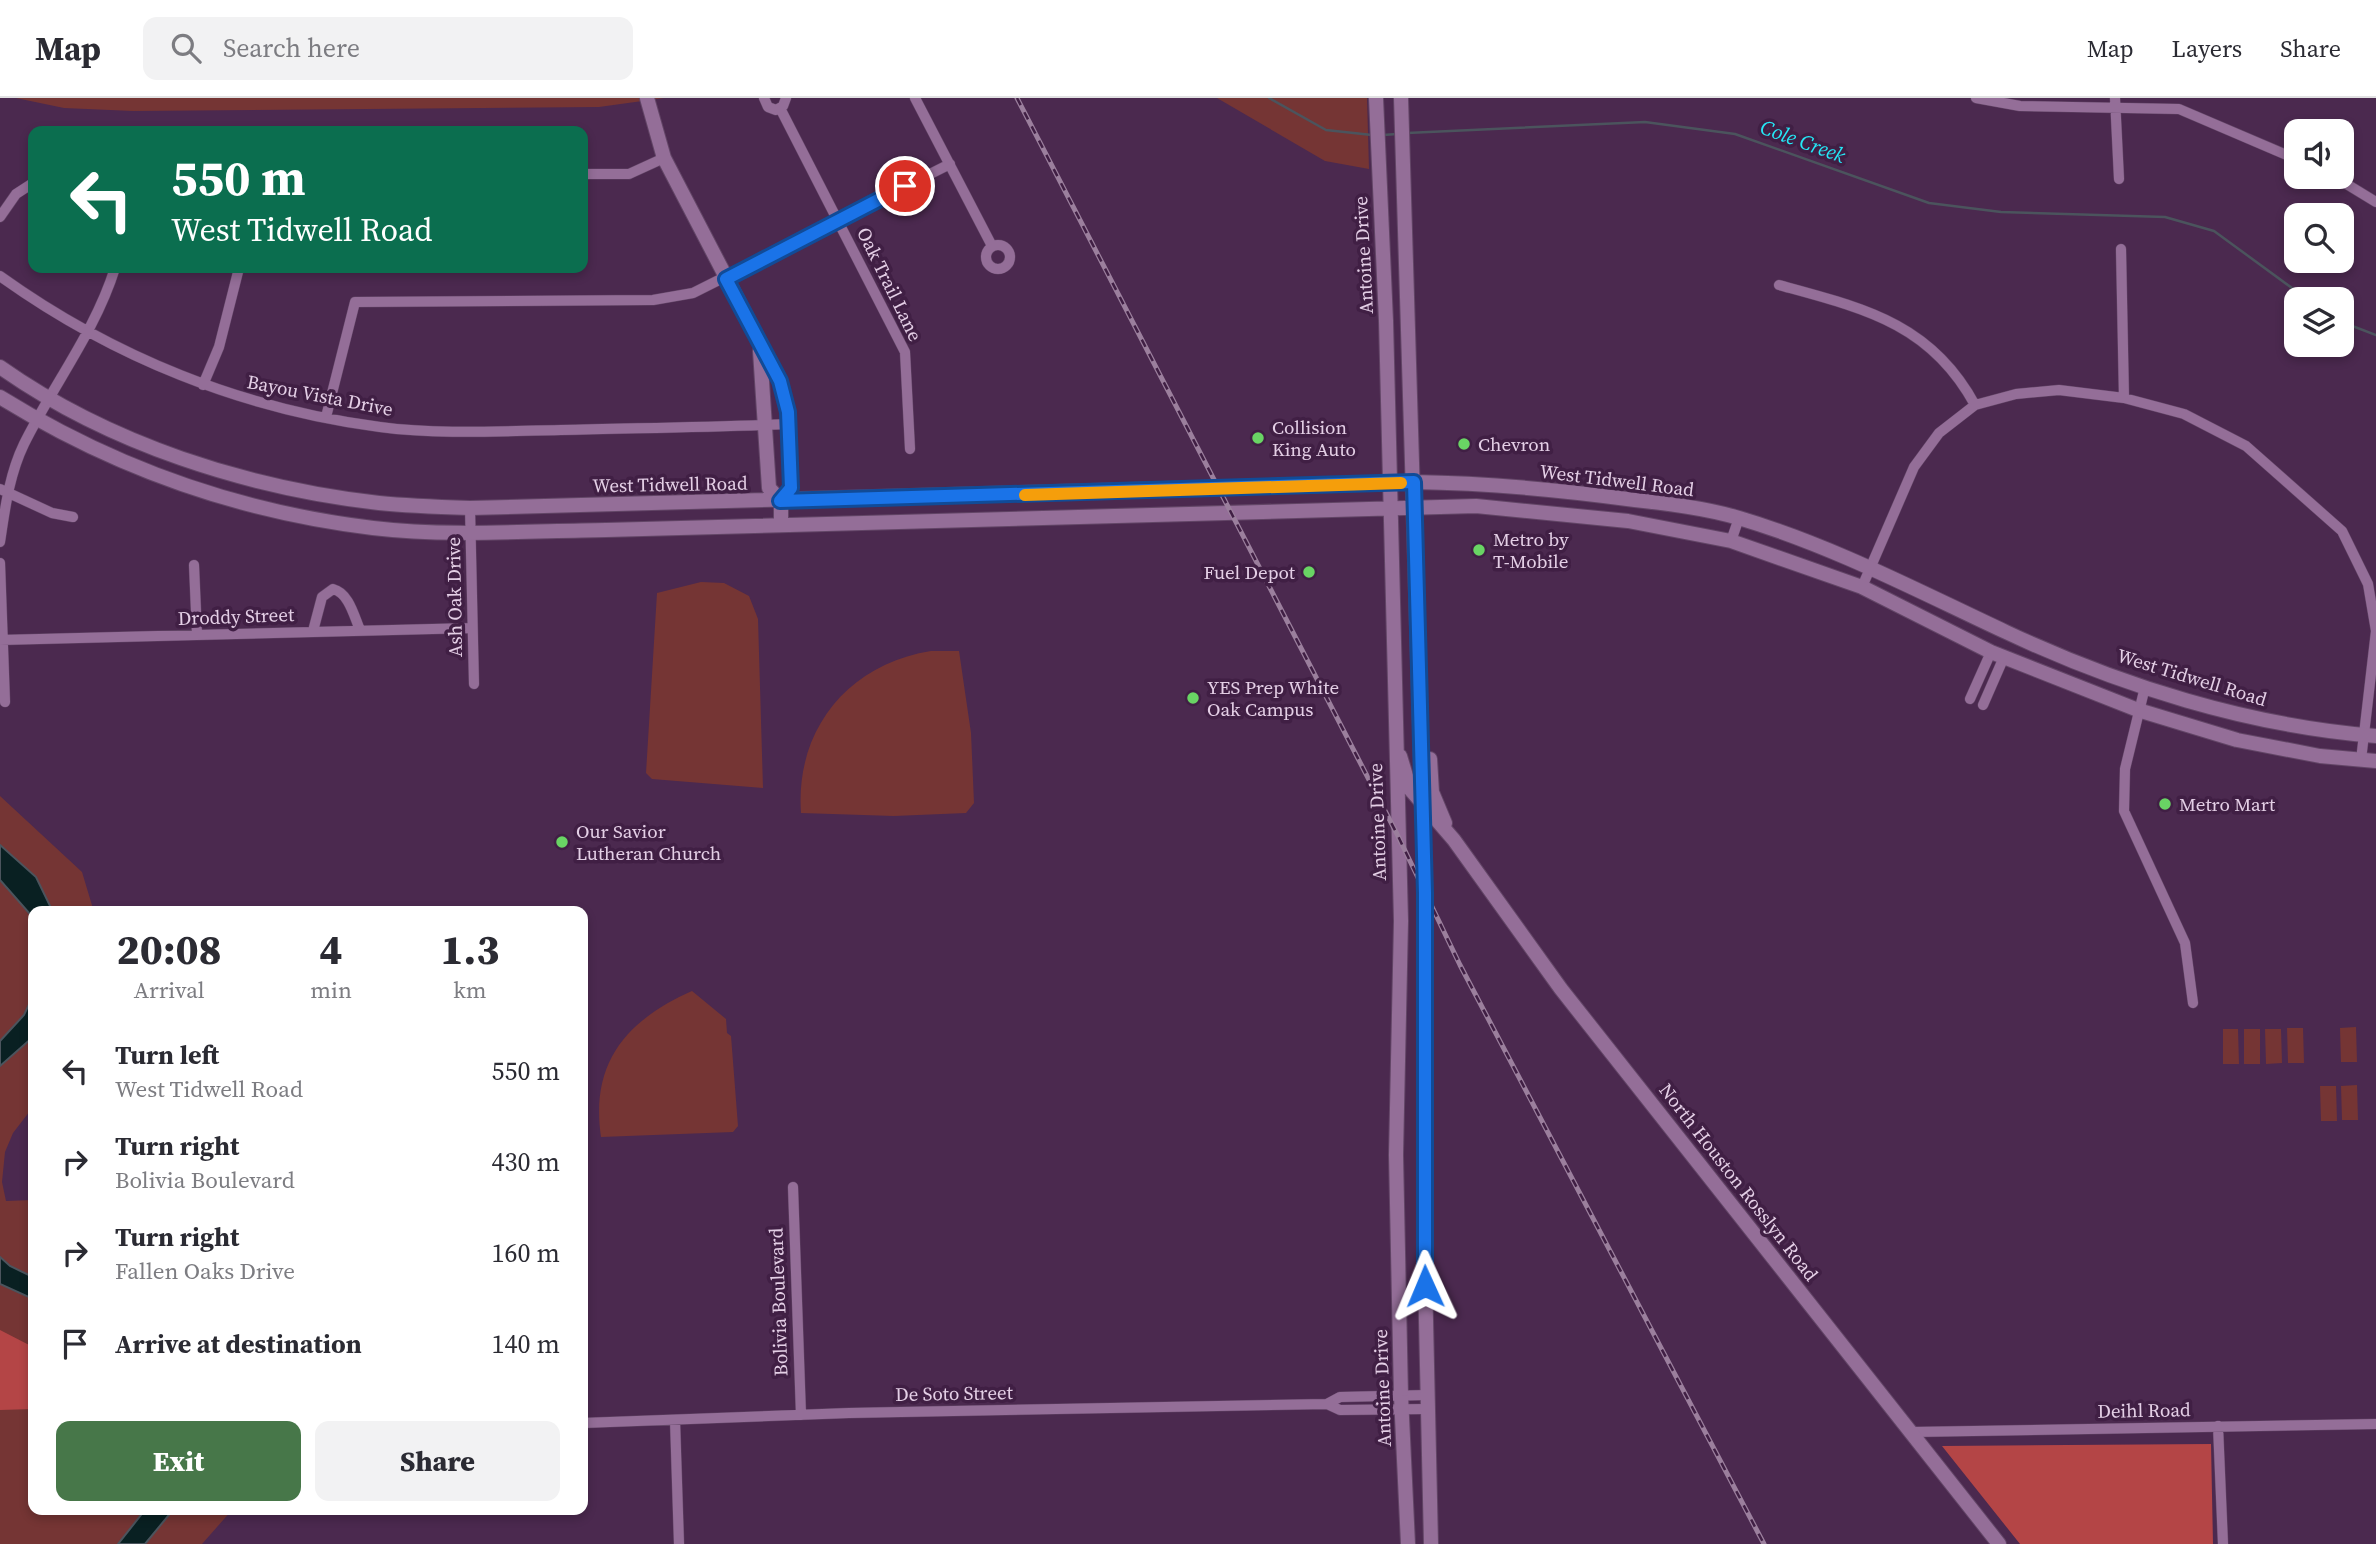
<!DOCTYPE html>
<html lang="en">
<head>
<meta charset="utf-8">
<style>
	body { margin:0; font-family:"Source Serif 4",serif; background:#f2f2f3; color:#2b2b33; height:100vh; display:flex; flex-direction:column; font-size:26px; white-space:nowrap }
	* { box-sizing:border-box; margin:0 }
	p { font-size:23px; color:#7c7c81 }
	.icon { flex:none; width:38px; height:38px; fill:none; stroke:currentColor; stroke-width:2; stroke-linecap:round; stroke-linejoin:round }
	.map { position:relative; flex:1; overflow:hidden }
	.drawer { position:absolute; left:28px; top:808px; width:560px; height:609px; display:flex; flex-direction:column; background:#fff; border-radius:14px; box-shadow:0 4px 10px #0003 }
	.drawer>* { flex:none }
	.top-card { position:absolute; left:28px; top:28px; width:560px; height:147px; border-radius:14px; box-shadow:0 4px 10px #0003; background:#0b6e4f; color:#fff; overflow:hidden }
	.fabs { position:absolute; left:2284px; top:21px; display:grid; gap:14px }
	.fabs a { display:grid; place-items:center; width:70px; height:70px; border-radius:14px; background:#fff; box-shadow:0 4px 10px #0003; font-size:35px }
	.pin { position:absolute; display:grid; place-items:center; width:60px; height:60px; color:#fff; margin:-30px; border:4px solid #fff; border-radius:50%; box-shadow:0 2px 7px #0007 }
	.me { position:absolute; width:77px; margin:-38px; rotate:359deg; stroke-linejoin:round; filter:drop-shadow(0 0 5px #0008) }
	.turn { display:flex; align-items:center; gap:24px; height:147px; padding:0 28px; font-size:32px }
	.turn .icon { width:91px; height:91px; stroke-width:2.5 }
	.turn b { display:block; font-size:49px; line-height:60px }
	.eta { display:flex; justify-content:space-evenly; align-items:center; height:119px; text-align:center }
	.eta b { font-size:42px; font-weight:800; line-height:49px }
	.action { display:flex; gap:14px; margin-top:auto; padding:14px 28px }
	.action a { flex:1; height:80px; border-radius:14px; background:#477749; color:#fff; font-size:28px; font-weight:800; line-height:80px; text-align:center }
	.action a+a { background:#f2f2f3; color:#2b2b33 }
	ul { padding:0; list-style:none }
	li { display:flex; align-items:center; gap:21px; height:91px; padding:0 28px }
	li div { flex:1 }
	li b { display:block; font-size:26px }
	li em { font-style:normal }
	header { display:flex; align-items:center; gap:42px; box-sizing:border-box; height:98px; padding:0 35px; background:#fff; border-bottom:2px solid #e1e1e2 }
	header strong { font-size:33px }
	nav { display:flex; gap:38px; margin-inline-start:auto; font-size:24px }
	.search { width:490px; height:63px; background:#f2f2f3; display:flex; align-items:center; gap:18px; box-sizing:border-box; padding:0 24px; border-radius:14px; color:#7c7c81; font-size:26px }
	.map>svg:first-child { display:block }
</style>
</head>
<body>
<header>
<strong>Map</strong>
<div class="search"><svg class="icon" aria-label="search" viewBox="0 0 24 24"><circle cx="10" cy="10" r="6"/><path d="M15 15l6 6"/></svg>Search here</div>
<nav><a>Map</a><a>Layers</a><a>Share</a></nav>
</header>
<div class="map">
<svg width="2376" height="1446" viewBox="0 0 2376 1446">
	<rect width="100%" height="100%" fill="#4b294f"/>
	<path fill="#753534" d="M16 0H664L599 9 133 13 64 10Z
		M1217 0H1367L1369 71 1325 63Z
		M701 484 724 485 749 498 758 521 763 690 652 681 646 675 657 495Z
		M931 553H959L971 635 974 705 966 715 894 718 801 715C795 632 848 566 931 553Z
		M0 698 82 774 94 814H33V1009L13 1035 5 1054 2 1084 6 1103 33 1102V1412H232L202 1446H0Z
		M692 893 726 921 727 935 731 938 738 1028 733 1034 601 1039C590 964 627 922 692 893Z
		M2356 929 2357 964H2341L2340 930Z
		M2287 930H2303L2304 965H2288Z
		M2223 931H2238L2239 966H2223Z
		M2244 931H2260V966H2244Z
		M2265 931H2281L2282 965 2266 966Z
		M2357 987 2358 1022H2342L2341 988Z
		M2320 988H2336L2337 1023H2321Z"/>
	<path fill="#b44546" d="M0 1232 33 1249V1311L0 1312Z
		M2211 1346 2213 1446H2020L1942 1348Z"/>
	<path fill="#092022" stroke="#4b545d" stroke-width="2" d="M0 747 36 779 53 814H33V824L30 816 0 782Z
		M33 898V939L0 968V943L24 917Z
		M0 1159 10 1168 33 1179V1201L0 1186Z
		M145 1412H173L145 1446H118Z"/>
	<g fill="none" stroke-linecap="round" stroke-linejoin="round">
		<path stroke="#4b545d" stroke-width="2.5" d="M1269 0 1326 32 1372 37
			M1407 35 1645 24 1735 36 1929 105 2001 114 2165 119 2214 133 2307 201
			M1383 37 1397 36
			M2342 224 2376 237"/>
		<g stroke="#624566" stroke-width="11">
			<path id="street" d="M764 0 768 9 776 12 783 8 786 0
				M915 0 992 148
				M1976 0 2020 8 2179 11 2296 61
				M2115 0 2119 81
				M780 10 905 254 910 351
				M583 76H629L664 60
				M2335 79 2376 104
				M0 119 16 96 33 85
				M986 159a12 12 0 1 1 24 0a12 12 0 1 1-24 0Z
				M2121 151 2124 300
				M0 178C113 259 242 311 380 329 440 337 501 333 561 332 637 330 713 329 789 326
				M1779 187C1863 210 1931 225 1975 307
				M203 287 219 249 239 170
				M326 319 355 204 653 202 693 195 950 66
				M0 391 52 415 73 419
				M470 410 474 586
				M1731 443 1739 420
				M0 444C5 411 9 377 24 346 53 287 95 234 115 170
				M0 465 5 604
				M194 467 197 537
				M1862 489 1914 369 1939 335 1975 307 2016 296 2059 292 2124 300 2184 316 2246 348 2342 433 2368 486 2376 533 2361 662
				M313 533 322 499 333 491C349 495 354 518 360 532
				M0 542 472 530
				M2145 589 2125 671 2124 713 2185 845 2193 905
				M1970 601 1991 554
				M1983 607 2004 559
				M793 1089 801 1317
				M1327 1306 1340 1312 1427 1311
				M675 1322 679 1446
				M583 1325 849 1315 1327 1306 1340 1299 1427 1297
				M2218 1328 2223 1446
				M1912 1334 2376 1326"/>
		</g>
		<g stroke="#624566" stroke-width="16">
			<path id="secondary" d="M647 0 664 60 780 283 788 314 791 390 781 403
				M1376 0 1386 223 1401 823 1396 1057 1401 1298 1408 1446
				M1401 0 1425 795 1424 1133 1431 1446
				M760 253 769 390 781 403V427
				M0 269C109 346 247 390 379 405 409 408 439 409 470 410L1414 384C1488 385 1561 392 1635 402 1670 406 1705 410 1739 420 1833 448 1918 493 2006 534 2121 588 2249 628 2376 638
				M0 299C113 369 240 414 373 430 449 439 529 433 606 432L1476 408 1628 423 1731 443 1862 489 1991 554 2138 612 2237 642 2320 658 2376 663
				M1400 658 1410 691 1454 742 1561 891 1999 1446
				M1430 661 1432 694 1445 725"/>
		</g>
		<use href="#street" stroke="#946e98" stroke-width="10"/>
		<use href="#secondary" stroke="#946e98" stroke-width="14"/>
		<g stroke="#9b7f9d" stroke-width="5">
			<path id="rail" d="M1017 0 1397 736 1460 867 1764 1446"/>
		</g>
		<use href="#rail" stroke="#401f44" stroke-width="2.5" stroke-dasharray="8" stroke-linecap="butt"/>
	</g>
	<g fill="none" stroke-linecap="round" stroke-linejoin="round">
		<g stroke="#114b97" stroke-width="18">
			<path id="route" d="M905 88 726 181 780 283 788 314 791 390 780 403 1414 384 1425 795V1188"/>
		</g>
		<use href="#route" stroke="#1a73e8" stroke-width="12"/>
		<path stroke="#f59e0b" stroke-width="12" d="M1025 397 1401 385"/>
	</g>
	<g fill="#69d464" stroke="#401f44" stroke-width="2.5">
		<circle cx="1258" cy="340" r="7"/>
		<circle cx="1464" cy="346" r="7"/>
		<circle cx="1479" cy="452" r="7"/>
		<circle cx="1309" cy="474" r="7"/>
		<circle cx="1193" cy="600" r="7"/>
		<circle cx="2165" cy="706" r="7"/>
		<circle cx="562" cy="744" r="7"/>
	</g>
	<g text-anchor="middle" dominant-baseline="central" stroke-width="7" stroke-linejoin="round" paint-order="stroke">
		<g font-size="19" fill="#e4cfe6" stroke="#401f44">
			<text transform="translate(1363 157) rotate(-93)">Antoine Drive</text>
			<text transform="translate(890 186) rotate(64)">Oak Trail Lane</text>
			<text transform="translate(320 297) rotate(11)">Bayou Vista Drive</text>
			<text transform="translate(1617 382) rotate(7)">West Tidwell Road</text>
			<text transform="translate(670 386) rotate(-1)">West Tidwell Road</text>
			<text transform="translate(454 499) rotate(-91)">Ash Oak Drive</text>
			<text transform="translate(236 518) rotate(-2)">Droddy Street</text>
			<text transform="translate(2192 579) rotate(17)">West Tidwell Road</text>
			<text transform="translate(1377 724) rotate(-92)">Antoine Drive</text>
			<text transform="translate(1739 1084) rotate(52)">North Houston Rosslyn Road</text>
			<text transform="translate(778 1204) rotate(-92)">Bolivia Boulevard</text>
			<text transform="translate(1382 1290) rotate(-92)">Antoine Drive</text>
			<text transform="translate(954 1295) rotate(-1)">De Soto Street</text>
			<text transform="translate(2144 1312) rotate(-1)">Deihl Road</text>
		</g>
		<g font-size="19" fill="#e4cfe6" stroke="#401f44" text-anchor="start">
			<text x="1272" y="329">Collision<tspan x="1272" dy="22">King Auto</tspan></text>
			<text x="1478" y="346">Chevron</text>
			<text x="1493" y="441">Metro by<tspan x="1493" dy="22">T-Mobile</tspan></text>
			<text x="1295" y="474" text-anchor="end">Fuel Depot</text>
			<text x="1207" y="589">YES Prep White<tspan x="1207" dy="22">Oak Campus</tspan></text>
			<text x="2179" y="706">Metro Mart</text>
			<text x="576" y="733">Our Savior<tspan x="576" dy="22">Lutheran Church</tspan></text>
		</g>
		<g font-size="21" font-style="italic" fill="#25e8f6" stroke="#401f44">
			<text transform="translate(1803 43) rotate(20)">Cole Creek</text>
		</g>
	</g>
</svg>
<div class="fabs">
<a><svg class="icon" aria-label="sound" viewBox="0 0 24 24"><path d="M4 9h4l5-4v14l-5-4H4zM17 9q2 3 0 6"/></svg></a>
<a><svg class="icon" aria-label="search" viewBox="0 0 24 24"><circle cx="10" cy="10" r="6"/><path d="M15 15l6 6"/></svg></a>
<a><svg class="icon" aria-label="layers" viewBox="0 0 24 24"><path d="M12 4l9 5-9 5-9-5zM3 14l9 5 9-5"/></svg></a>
</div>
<div class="pin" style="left:905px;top:88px;background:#d93025"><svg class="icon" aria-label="arrive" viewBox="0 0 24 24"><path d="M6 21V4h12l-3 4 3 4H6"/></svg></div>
<svg class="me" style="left:1425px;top:1188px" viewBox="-20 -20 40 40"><path d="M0-17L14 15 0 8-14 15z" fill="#1a73e8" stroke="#fff" stroke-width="4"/></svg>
<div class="top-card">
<div class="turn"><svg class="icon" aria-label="left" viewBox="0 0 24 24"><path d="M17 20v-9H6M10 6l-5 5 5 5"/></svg><div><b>550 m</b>West Tidwell Road</div></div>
</div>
<section class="drawer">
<div class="eta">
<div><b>20:08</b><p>Arrival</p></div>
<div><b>4</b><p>min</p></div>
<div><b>1.3</b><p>km</p></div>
</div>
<ul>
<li><svg class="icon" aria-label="left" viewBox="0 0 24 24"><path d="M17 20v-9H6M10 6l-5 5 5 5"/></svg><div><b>Turn left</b><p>West Tidwell Road</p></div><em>550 m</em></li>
<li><svg class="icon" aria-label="right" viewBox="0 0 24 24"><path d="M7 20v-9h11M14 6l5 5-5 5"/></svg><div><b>Turn right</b><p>Bolivia Boulevard</p></div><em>430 m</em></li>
<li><svg class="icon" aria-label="right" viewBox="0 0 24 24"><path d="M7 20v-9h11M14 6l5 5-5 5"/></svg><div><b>Turn right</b><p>Fallen Oaks Drive</p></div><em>160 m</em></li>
<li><svg class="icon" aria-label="arrive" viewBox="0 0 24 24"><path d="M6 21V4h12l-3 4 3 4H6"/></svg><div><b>Arrive at destination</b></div><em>140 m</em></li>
</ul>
<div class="action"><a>Exit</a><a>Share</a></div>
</section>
</div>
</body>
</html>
